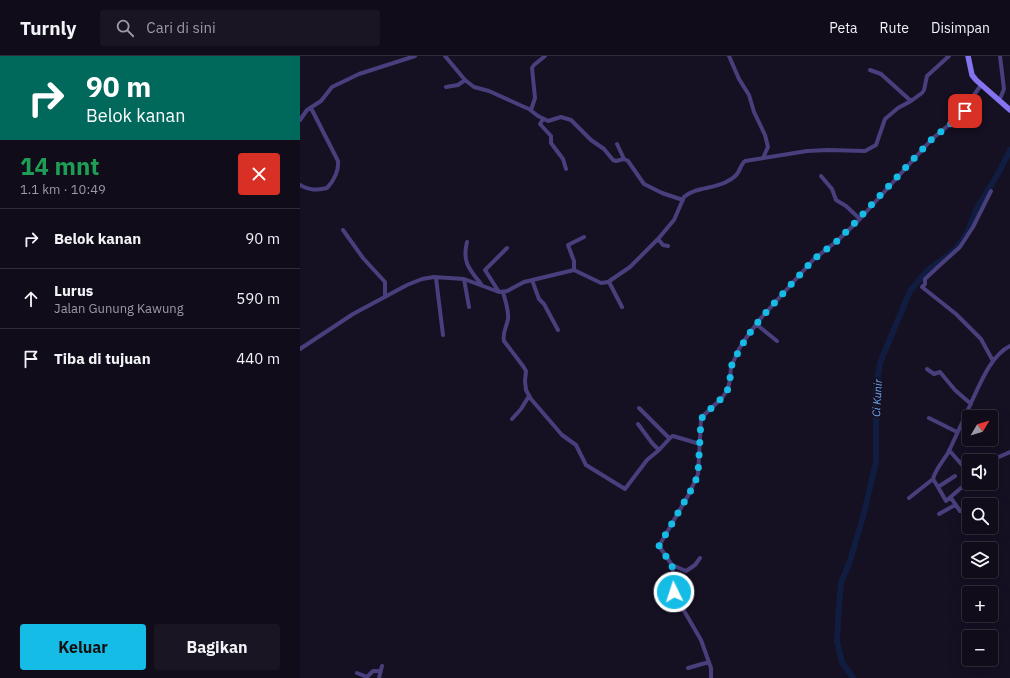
<!DOCTYPE html>
<html lang="id">
<head>
<meta charset="utf-8">
<style>
	body { margin:0; font-family:"IBM Plex Sans",sans-serif; background:#191523; color:#f1f3f6; height:100vh; display:flex; flex-direction:column; font-size:15px; white-space:nowrap }
	* { box-sizing:border-box; margin:0 }
	p { font-size:13px; color:#9c9ba2 }
	.icon { flex:none; width:22px; height:22px; fill:none; stroke:currentColor; stroke-width:2; stroke-linecap:round; stroke-linejoin:round }
	.map { position:relative; flex:1; overflow:hidden }
	.drawer { display:flex; flex-direction:column; background:#100c1a; width:300px }
	.drawer>* { flex:none }
	.hud { background:#00695c; color:#fff; overflow:hidden }
	.needle { width:26px; rotate:52deg }
	.controls { position:absolute; left:662px; top:354px; display:grid; gap:8px }
	.controls a { display:grid; place-items:center; width:36px; height:36px; border-radius:4px; background:#100c1a; box-shadow:0 4px 16px #0002,0 0 0 1px #302c39; font-size:20px }
	.pin { position:absolute; display:grid; place-items:center; width:34px; height:34px; color:#fff; margin:-17px; border-radius:8px; box-shadow:0 2px 6px #0006 }
	.me { position:absolute; width:44px; margin:-22px; rotate:356deg; stroke-linejoin:round; filter:drop-shadow(0 0 3px #0008) }
	.turn { display:flex; align-items:center; gap:14px; height:84px; padding:0 20px; font-size:18px }
	.turn .icon { width:52px; height:52px; stroke-width:2.5 }
	.turn b { display:block; font-size:28px; line-height:34px }
	.round { display:grid; place-items:center; flex:none; width:42px; height:42px; border-radius:4px; background:#191523 }
	.summary { display:flex; align-items:center; justify-content:space-between; height:68px; padding:0 20px }
	h1 { font-size:24px; font-weight:700; line-height:30px; color:#1e9e55 }
	.cta { display:flex; gap:8px; margin-top:auto; padding:8px 20px }
	.cta a { flex:1; height:46px; border-radius:4px; background:#15bce6; color:#111; font-size:16px; font-weight:700; line-height:46px; text-align:center }
	.cta a+a { background:#191523; color:#f1f3f6 }
	ul { padding:0; list-style:none }
	li { display:flex; align-items:center; gap:12px; height:60px; padding:0 20px; border-top:1px solid #302c39 }
	li div { flex:1 }
	li b { display:block; font-size:15px }
	li em { font-style:normal }
	header { display:flex; align-items:center; gap:24px; box-sizing:border-box; height:56px; padding:0 20px; background:#100c1a; border-bottom:1px solid #302c39 }
	header strong { font-size:19px }
	nav { display:flex; gap:22px; margin-inline-start:auto; font-size:14px }
	.search { width:280px; height:36px; background:#191523; display:flex; align-items:center; gap:10px; box-sizing:border-box; padding:0 14px; border-radius:4px; color:#9c9ba2; font-size:15px }
	main { display:flex; flex:1; min-height:0 }
	.map>svg:first-child { display:block }
</style>
</head>
<body>
<header>
<strong>Turnly</strong>
<div class="search"><svg class="icon" aria-label="search" viewBox="0 0 24 24"><circle cx="10" cy="10" r="6"/><path d="M15 15l6 6"/></svg>Cari di sini</div>
<nav><a>Peta</a><a>Rute</a><a>Disimpan</a></nav>
</header>
<main>
<section class="drawer">
<div class="hud">
<div class="turn"><svg class="icon" aria-label="right" viewBox="0 0 24 24"><path d="M7 20v-9h11M14 6l5 5-5 5"/></svg><div><b>90 m</b>Belok kanan</div></div>
</div>
<div class="summary"><div><h1>14 mnt</h1><p>1.1 km · 10:49</p></div><a class="round" style="background:#d93025;color:#fff"><svg class="icon" aria-label="close" viewBox="0 0 24 24"><path d="M6 6l12 12M18 6L6 18"/></svg></a></div>
<ul>
<li><svg class="icon" aria-label="right" viewBox="0 0 24 24"><path d="M7 20v-9h11M14 6l5 5-5 5"/></svg><div><b>Belok kanan</b></div><em>90 m</em></li>
<li><svg class="icon" aria-label="ahead" viewBox="0 0 24 24"><path d="M12 20V5M6 11l6-6 6 6"/></svg><div><b>Lurus</b><p>Jalan Gunung Kawung</p></div><em>590 m</em></li>
<li><svg class="icon" aria-label="arrive" viewBox="0 0 24 24"><path d="M6 21V4h12l-3 4 3 4H6"/></svg><div><b>Tiba di tujuan</b></div><em>440 m</em></li>
</ul>
<div class="cta"><a>Keluar</a><a>Bagikan</a></div>
</section>
<div class="map">
<svg width="710" height="622" viewBox="0 0 710 622">
	<rect width="100%" height="100%" fill="#151022"/>
	<g fill="none" stroke-linecap="round" stroke-linejoin="round">
		<path stroke="#101d40" stroke-width="6" d="M553 622 542 606 537 585 539 550 541 527 550 505 564 457 576 406V332L580 307 610 235 627 215 656 193 667 177 677 152 699 116 710 94"/>
		<path stroke="#483f7c" stroke-width="4" d="M145 0 165 24 174 31 189 35 222 50 229 53 238 60 248 65 261 61 271 64 291 84 304 93 313 104 316 105 324 103 328 105 344 128 362 137 383 144
			M429 0 439 23 449 39 454 56 465 79 468 91 463 102
			M570 14 581 18 611 45
			M146 31 158 29 165 24
			M699 45 704 33 700 0
			M231 54 235 42 232 12 234 9 245 0
			M243 63 240 68 251 80V87L263 103 266 113
			M0 64 7 54 21 45 32 31 59 18 115 0
			M317 88 324 103
			M521 120 532 133 536 144 546 150 560 163
			M0 129C10 135 16 134 27 132 34 125 39 114 38 105L11 52
			M691 135 673 171 660 191 640 209 625 223V228L622 231 656 258 681 283 693 305
			M43 174 63 202 85 226V241
			M358 183 363 189 368 190
			M167 186C162 206 169 213 181 228
			M274 214V205L268 189 284 181
			M136 222 143 279
			M164 223 169 251
			M232 224 239 243 244 248 258 274
			M309 226 322 251
			M199 236 185 214 207 192
			M203 236C205 244 209 254 208 263 207 270 202 277 204 285L223 310 226 315 225 325 226 334 231 343 262 379 276 389 286 409 325 433 347 404 359 394 371 381 373 380 400 388
			M456 268 477 285
			M0 293 53 258 107 229 122 223 134 221 164 223 199 236 207 235 224 226 274 214 301 227 308 226 330 211 358 183 374 164 384 141C395 131 413 133 426 126 430 124 434 122 437 118 440 114 441 108 445 105L507 95 528 94 565 95 576 89 585 63 598 52 611 45 622 37 624 34 627 20 649 0
			M627 313 634 318 640 316 655 334 671 348
			M339 352 369 382
			M629 362 657 376
			M212 363 221 353 229 340
			M338 368 352 387 359 394
			M649 394 662 409
			M690 405 710 396
			M664 411 669 417
			M633 423 638 431 655 420
			M679 427 684 432
			M638 431 646 445 669 425
			M609 442 633 423C635 414 643 405 648 397 656 380 664 363 671 347 680 328 691 299 710 290
			M651 442 660 455
			M639 458 655 449
			M372 509 386 515 395 509 400 502
			M388 612 409 606
			M57 617 67 621 73 615H80
			M79 622 82 610
			M411 622V612L401 584 376 541 372 509 359 490 389 438 398 418 401 364 403 360 422 342 428 333 430 323 431 311 439 293 446 282 461 262 514 203 537 185 558 165 632 83 663 57 669 46 681 29"/>
		<path stroke="#8474f2" stroke-width="5.5" d="M668 0 672 19 676 24 710 54"/>
	</g>
	<g fill="none" stroke-linecap="round" stroke-linejoin="round">
		<path stroke="#15bce6" stroke-width="7" stroke-dasharray="0 12.6" d="M374 536 372 509 359 490 394 429 398 418 401 364 403 360 422 342 428 333 430 323 431 311 434 304 446 282 461 262 514 203 537 185 550 172 632 83 664 57 665 55"/>
	</g>
	<g text-anchor="middle" dominant-baseline="central" stroke-width="3.5" stroke-linejoin="round" paint-order="stroke">
		<g font-size="11" font-style="italic" fill="#6ca6f1" stroke="#151022">
			<text transform="translate(577 342) rotate(-87)">Ci Kunir</text>
		</g>
	</g>
</svg>
<div class="controls">
<a><svg class="needle" viewBox="-14 -14 28 28"><path d="M0-13l5 13h-10z" fill="#e53935"/><path d="M0 13l5-13h-10z" fill="#9c9ba2"/></svg></a>
<a><svg class="icon" aria-label="sound" viewBox="0 0 24 24"><path d="M4 9h4l5-4v14l-5-4H4zM17 9q2 3 0 6"/></svg></a>
<a><svg class="icon" aria-label="search" viewBox="0 0 24 24"><circle cx="10" cy="10" r="6"/><path d="M15 15l6 6"/></svg></a>
<a><svg class="icon" aria-label="layers" viewBox="0 0 24 24"><path d="M12 4l9 5-9 5-9-5zM3 14l9 5 9-5"/></svg></a>
<a>+</a>
<a>−</a>
</div>
<div class="pin" style="left:665px;top:55px;background:#d93025"><svg class="icon" aria-label="arrive" viewBox="0 0 24 24"><path d="M6 21V4h12l-3 4 3 4H6"/></svg></div>
<svg class="me" style="left:374px;top:536px" viewBox="-20 -20 40 40"><circle r="17" fill="#15bce6" stroke="#fff" stroke-width="3"/><path d="M0-11L8 9 0 5-8 9z" fill="#fff"/></svg>
</div>
</main>
</body>
</html>
